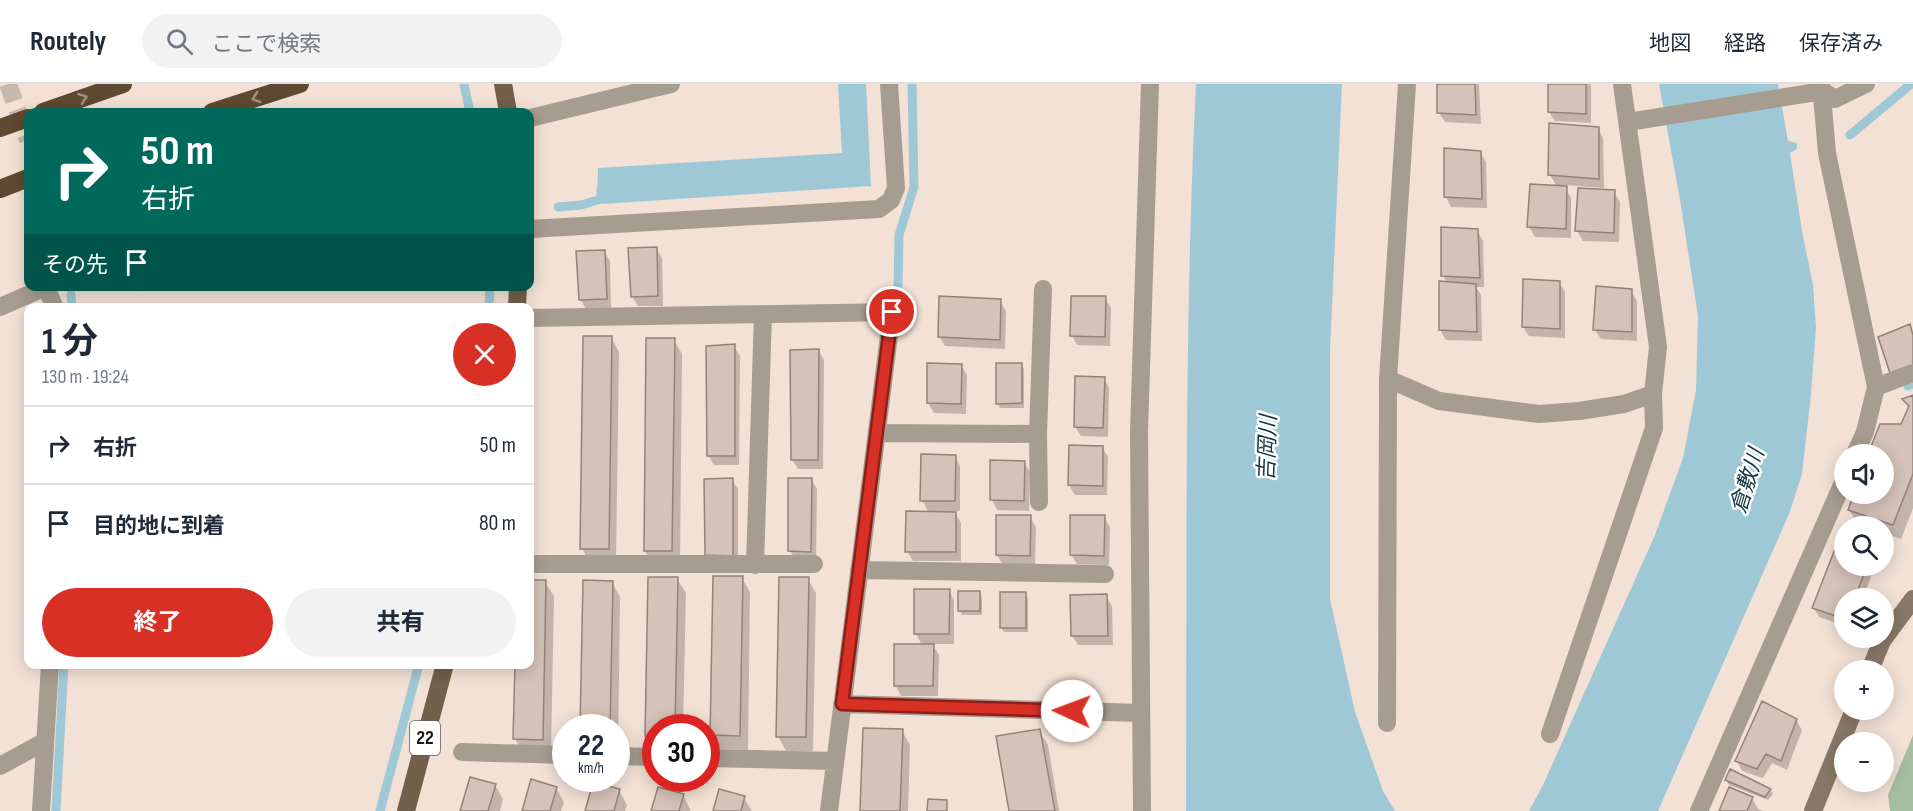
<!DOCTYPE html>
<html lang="ja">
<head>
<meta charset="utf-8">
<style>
	body { margin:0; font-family:"Sofia Sans Condensed","Noto Sans JP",sans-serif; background:#f2f2f3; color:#1f2937; height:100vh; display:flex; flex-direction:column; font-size:22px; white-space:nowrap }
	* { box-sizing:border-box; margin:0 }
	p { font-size:20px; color:#747a83 }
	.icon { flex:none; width:33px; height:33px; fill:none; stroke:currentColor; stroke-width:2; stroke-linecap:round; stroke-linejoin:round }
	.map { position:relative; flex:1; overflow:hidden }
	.sheet { position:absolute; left:24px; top:219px; width:510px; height:366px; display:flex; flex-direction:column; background:#fff; border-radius:12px; box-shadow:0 3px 15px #0003 }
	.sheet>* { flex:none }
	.guide { position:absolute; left:24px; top:24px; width:510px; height:183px; border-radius:12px; box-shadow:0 3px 15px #0003; background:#00695c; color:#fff; overflow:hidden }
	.tools { position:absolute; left:1834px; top:360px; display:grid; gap:12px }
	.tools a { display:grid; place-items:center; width:60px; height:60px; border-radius:50%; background:#fff; box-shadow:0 3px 15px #0003; font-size:30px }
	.speed { position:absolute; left:552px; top:630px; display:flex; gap:12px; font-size:30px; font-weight:700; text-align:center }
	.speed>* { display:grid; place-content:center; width:78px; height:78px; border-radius:50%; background:#fff; box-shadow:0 3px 15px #0003; line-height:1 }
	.speed small { font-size:15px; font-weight:400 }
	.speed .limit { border:9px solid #d22; background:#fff; color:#111 }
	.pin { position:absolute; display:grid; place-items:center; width:51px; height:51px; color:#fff; margin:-26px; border:3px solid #fff; border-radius:50%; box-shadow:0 2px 6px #0007 }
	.me { position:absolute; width:66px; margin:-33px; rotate:272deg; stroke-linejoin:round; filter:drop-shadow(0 0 4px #0008) }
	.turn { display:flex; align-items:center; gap:21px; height:126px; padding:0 18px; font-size:27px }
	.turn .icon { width:78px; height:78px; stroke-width:2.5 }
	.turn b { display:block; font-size:42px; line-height:51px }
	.then { display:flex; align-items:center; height:57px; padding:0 18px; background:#0003; gap:12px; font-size:22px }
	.round { display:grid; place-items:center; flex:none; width:63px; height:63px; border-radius:32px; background:#f2f2f3 }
	.summary { display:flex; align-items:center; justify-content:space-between; height:102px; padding:0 18px }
	h1 { font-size:36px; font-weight:700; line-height:45px }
	.cta { display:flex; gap:12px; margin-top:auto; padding:12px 18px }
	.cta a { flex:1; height:69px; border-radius:36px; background:#d93025; color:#fff; font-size:24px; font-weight:700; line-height:69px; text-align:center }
	.cta a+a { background:#f2f2f3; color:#1f2937 }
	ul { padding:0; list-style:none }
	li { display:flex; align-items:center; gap:18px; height:78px; padding:0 18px; border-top:2px solid #e0e1e3 }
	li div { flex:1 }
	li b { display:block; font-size:22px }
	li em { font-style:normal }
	header { display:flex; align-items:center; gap:36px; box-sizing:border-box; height:84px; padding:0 30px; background:#fff; border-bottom:2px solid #e0e1e3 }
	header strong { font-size:28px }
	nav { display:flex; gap:33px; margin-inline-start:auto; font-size:21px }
	.search { width:420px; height:54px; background:#f2f2f3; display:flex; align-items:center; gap:15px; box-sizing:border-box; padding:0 21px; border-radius:33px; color:#747a83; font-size:22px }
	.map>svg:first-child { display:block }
</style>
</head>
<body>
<header>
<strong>Routely</strong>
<div class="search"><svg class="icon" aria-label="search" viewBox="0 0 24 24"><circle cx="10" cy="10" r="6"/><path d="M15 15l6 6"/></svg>ここで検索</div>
<nav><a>地図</a><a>経路</a><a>保存済み</a></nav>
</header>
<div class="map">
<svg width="1913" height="727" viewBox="0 0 1913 727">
	<rect width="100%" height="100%" fill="#f3e1d5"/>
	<path fill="#a5bda0" d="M1913 651V727H1890L1888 711Z"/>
	<path fill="#9fc8d6" d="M838 0H866L871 102 602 120 597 109 598 84 842 69Z
		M1196 0H1342L1330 267V515L1355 628 1383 707 1395 727H1186C1187 485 1184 242 1196 0Z
		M1659 0H1778L1788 57 1797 59V65L1790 69 1802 147 1813 201 1816 243 1811 310 1802 390 1789 430 1658 727H1529L1543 701 1655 451 1683 374 1696 306 1698 232 1680 116Z"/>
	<path fill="#0003" d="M1439 0H1479L1481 40 1445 38 1439 29Z
		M1550 0H1591V39L1555 37 1549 28Z
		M1598 44 1603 54 1604 104 1564 101 1571 114V154L1535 153 1529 143 1557 103 1550 91Z
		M1480 68 1486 78 1487 124 1451 123 1446 113Z
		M1614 108 1620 118 1619 158 1583 157 1577 147Z
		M1477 147 1483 157 1484 203H1476L1481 211 1482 257 1446 256 1440 246 1447 199 1443 191Z
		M656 164 662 174 663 222H638L632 212Z
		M604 168 610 177 611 225H586L580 215Z
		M1559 198 1565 208V254L1529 252 1523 243Z
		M1631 207 1637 217V257L1601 255 1595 246Z
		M1105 214 1111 224 1110 262 1077 261 1072 251Z
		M1000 217 1006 227 1005 265 945 262 939 252Z
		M611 253 619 268 616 479H590L582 464Z
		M674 256 682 270 680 481H653L645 467Z
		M734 262 740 272 739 381H714L708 371Z
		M818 266 824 276 823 385H798L792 375Z
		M961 281 967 291 966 330 934 329 928 319Z
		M1021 281 1024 285V324H1000L998 319Z
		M1104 294 1109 304 1108 353 1081 352 1075 343Z
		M1913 312V424L1901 455 1884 449V442H1865L1858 440 1849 426 1855 410H1884V370H1870L1881 341 1902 342 1909 325 1904 316Z
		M1102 363 1108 373 1107 411H1075L1069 401Z
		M955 372 960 382V427H954L961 439V477H913L907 467 929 429 922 416Z
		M992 378H1024L1030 388 1029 427 997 426 992 416Z
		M811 395 817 405 816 477 795 476 790 466Z
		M732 396 738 405V481H712Z
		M1030 433 1036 443 1035 481H1003L997 471Z
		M1104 433 1110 443 1109 481 1077 480 1071 470Z
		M1845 450V482H1875L1863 514H1845V542L1819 533 1814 524Z
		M742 494 750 508 748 666 720 665 712 651Z
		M677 495 686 509 683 644H656V666L647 652Z
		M808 495 816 509 813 667H786L778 652Z
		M530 498H545L554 512 551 670 523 669 515 655 516 580H530Z
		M612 498 620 513 618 670 616 644H582Z
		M949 507 954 516V560H932L939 571 938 612H901L896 602 922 561 916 550Z
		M979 508 982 513V531H962L960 527Z
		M1025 510 1028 514V548H1004L1001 543Z
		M1106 512 1112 522 1113 561H1078L1072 551Z
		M1796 636 1802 646 1787 686 1772 679 1763 694 1742 687 1737 677Z
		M1039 646 1048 661 1059 727H1011Z
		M902 647 910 661 908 727H861Z
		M1731 687 1770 706 1773 710 1768 716 1729 701 1726 696Z
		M495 701 503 715 500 727H462Z
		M556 704 564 718 561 727H524Z
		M619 706 627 721 625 727H587Z
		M683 711 691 727H653Z
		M744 714 752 727H715Z
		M1752 714 1758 725 1763 727H1720Z"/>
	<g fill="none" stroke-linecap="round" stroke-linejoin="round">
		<path stroke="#9fc8d6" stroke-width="9" d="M464 0 470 28
			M1850 51 1911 0
			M558 123 581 121 601 115V105
			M898 206 899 151 914 103 912 0
			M71 211 72 224
			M489 224 490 202
			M1908 302 1913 300
			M56 727 64 580
			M380 727 419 580"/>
	</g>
	<path fill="#d5c2b8" stroke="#948279" stroke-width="1.5" d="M1437 0H1475L1476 31 1437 29Z
		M1548 0H1586V30L1548 28Z
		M1549 39 1599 43V95L1548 91Z
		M1444 64 1481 67 1482 115 1444 113Z
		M1530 100 1567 102 1566 145 1527 143Z
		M1578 104 1615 106 1614 149 1575 147Z
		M1441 143 1478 145 1480 194 1441 192Z
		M657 163 658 212 631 213 628 164Z
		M605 166 607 215 579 216 576 167Z
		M1523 195 1560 197V245L1522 243Z
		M1439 197 1476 200 1477 248 1439 246Z
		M1596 202 1632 205V248L1593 246Z
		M939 212 1001 215 1000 256 938 253Z
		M1071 212H1106L1105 253 1070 252Z
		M1910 240 1913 251V285L1891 292 1878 253Z
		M583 252H612L609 465H580Z
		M646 254H675L672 467H644Z
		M735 260V372H707L706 262Z
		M819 265 818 376H791L790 266Z
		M927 279 962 280 961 320 927 319Z
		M996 279H1022V319L996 320Z
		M1075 292 1105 293 1103 344 1074 343Z
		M1913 311V390L1893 441 1848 426 1854 410H1884V370H1868L1880 340H1901L1909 322 1902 315Z
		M1069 361 1103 362V402L1068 401Z
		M921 370 956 371 955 417H920Z
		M990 376 1025 377 1024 417 990 416Z
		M733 394V472L705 471 704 395Z
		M788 394H812L811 468 788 467Z
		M906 427 956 428V468H905Z
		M996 431H1031L1030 472 996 471Z
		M1070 431H1105L1104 472 1070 471Z
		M1842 447 1845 448V482H1867L1855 514H1845V535L1812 524Z
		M713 492H743L740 652 710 651Z
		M648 493H678L675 644H656V653L645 652Z
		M779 493H809L806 653H776Z
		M530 496H546L543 656 513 655 515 580H530Z
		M583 496 613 497 610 644H580Z
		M914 505H950L949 550H914Z
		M958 507H980V527H958Z
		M1000 508H1026V544H1000Z
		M1107 510 1108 552H1071L1070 511Z
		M894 560H934L933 602H894Z
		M1762 617 1797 635 1781 677 1766 670 1757 685 1735 677Z
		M863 644 903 645 900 727H860Z
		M1040 645 1055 727H1009L996 652Z
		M1730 685 1771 705 1765 713 1725 696Z
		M470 693 496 700 488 727H460Z
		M531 695 557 703 550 727H522Z
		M593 698 620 705 614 727H585Z
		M658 703 684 710 679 727H651Z
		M1729 703 1753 713 1747 727H1719Z
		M719 705 745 712 741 727H713Z
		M928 715 947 716V727H927Z"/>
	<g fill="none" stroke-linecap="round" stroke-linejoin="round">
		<path stroke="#c8b9ae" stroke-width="18" stroke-dasharray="18 9" stroke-linecap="butt" d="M8 0 28 56"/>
		<path stroke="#a79c90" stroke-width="18" d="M530 34 671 0"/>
		<path stroke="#a79c90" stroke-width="18" d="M1821 0 1827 69 1876 303 1865 348 1855 370
			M1628 38 1823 7 1835 15 1866 0
			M530 145 879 125 891 116 896 104 889 0
			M46 203 55 224
			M0 223 48 202
			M530 234 892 228 829 727
			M1388 295 1439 317 1539 330 1579 327 1624 320 1653 310
			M1876 303 1913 289
			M877 349 1038 350
			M1039 418 1038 350 1043 205
			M530 480H814
			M755 481 763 230
			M859 486 1105 490
			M842 620 1141 629
			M1387 639 1388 295 1407 0
			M1550 650 1654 344 1653 310 1658 263 1622 0
			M462 668 566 671
			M616 672 656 673
			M706 674 835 677
			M0 682 44 658
			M41 727 50 580
			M1142 727 1139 348 1150 0
			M1699 727 1845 394"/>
		<path stroke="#897867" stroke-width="18" d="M1870 586 1882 557 1913 515
			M1813 727 1854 626"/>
		<path stroke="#735f4a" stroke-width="18" d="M503 0 508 28
			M517 224 518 202
			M406 727 445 580"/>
		<path stroke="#604931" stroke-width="18" d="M43 28 123 0
			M212 28 300 0
			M0 44 28 34
			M0 105 28 94"/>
	</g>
	<defs><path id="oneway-chevron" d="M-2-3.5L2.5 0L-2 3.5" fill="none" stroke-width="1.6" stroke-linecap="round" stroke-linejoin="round" transform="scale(1.5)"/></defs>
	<g stroke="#a09283">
		<use href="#oneway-chevron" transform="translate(83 14) rotate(-20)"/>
		<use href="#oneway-chevron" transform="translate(256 14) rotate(162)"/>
	</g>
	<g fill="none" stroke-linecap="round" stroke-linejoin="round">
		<g stroke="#8d1f18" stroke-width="15">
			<path id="route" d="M892 228 842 620 1072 627"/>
		</g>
		<use href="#route" stroke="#d93025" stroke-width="10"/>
	</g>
	<g text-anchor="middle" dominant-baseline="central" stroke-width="5" stroke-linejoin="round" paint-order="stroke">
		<rect fill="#fff" stroke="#625d5a" stroke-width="1.5" x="410" y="637" width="30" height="34" rx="4.5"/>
		<g font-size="20" font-weight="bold" fill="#1e1813">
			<text x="425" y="654">22</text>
		</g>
		<g font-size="22" font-style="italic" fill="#113742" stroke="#fff">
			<text transform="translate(1268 364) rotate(-88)">吉岡川</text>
			<text transform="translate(1748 397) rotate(-73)">倉敷川</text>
		</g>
	</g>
</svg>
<div class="tools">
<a><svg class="icon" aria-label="sound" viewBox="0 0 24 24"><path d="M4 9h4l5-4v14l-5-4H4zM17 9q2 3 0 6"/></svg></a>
<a><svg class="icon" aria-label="search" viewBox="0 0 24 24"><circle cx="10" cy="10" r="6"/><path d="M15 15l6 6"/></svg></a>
<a><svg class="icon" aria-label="layers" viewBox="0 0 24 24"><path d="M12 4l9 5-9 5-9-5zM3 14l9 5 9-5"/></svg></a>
<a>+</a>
<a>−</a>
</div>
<div class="speed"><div>22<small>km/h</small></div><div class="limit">30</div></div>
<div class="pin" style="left:892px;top:228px;background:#d93025"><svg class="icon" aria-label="arrive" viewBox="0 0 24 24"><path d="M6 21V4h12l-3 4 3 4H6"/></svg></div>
<svg class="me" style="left:1072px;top:627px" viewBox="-20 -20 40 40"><circle r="19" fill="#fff"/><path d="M0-13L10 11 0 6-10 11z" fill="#d93025"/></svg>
<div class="guide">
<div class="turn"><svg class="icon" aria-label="right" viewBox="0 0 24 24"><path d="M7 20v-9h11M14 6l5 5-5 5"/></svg><div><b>50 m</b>右折</div></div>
<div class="then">その先<svg class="icon" aria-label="arrive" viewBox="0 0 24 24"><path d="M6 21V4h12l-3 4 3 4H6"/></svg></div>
</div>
<section class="sheet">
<div class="summary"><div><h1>1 分</h1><p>130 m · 19:24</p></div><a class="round" style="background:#d93025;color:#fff"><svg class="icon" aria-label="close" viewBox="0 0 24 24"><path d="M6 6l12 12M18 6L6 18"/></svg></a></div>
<ul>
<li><svg class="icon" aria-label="right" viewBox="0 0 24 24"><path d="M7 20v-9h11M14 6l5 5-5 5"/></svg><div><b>右折</b></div><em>50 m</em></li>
<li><svg class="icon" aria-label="arrive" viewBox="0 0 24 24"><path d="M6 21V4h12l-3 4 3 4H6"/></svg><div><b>目的地に到着</b></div><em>80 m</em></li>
</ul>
<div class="cta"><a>終了</a><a>共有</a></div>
</section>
</div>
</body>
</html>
